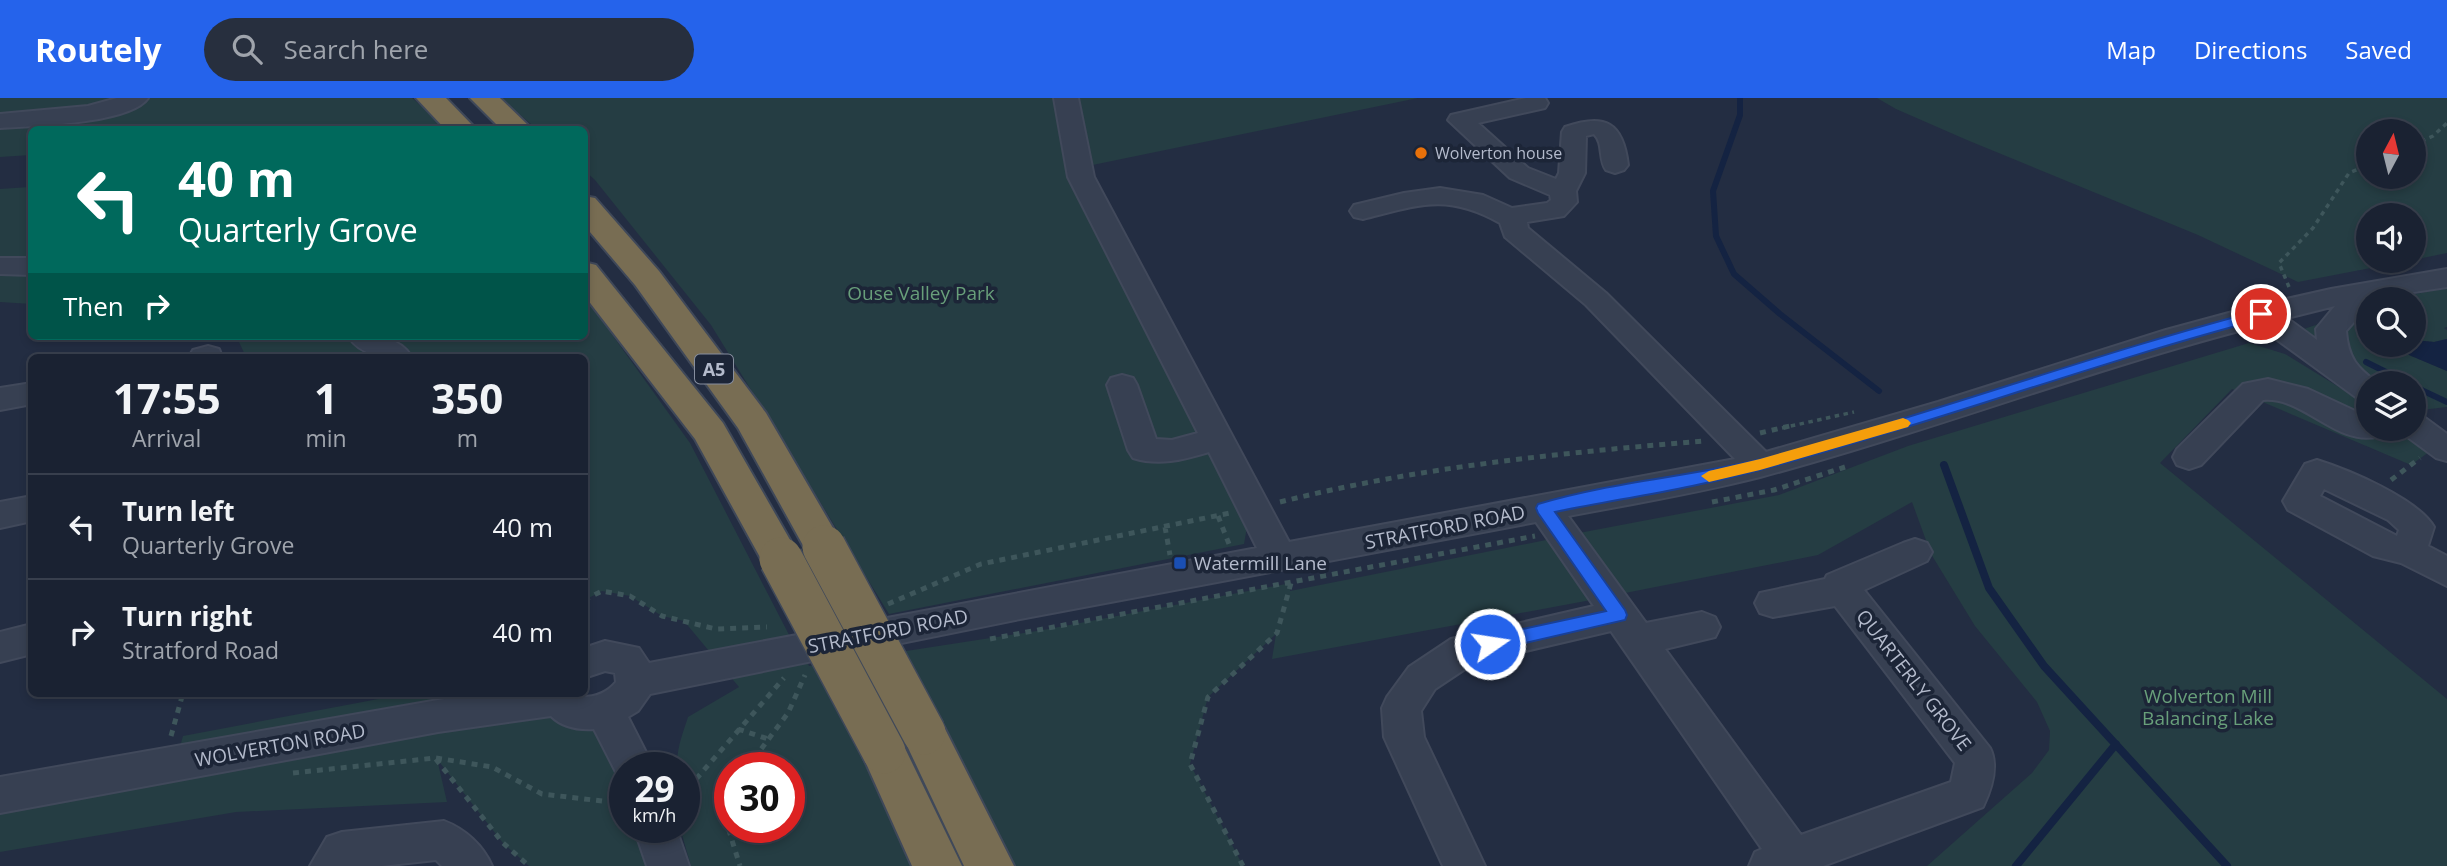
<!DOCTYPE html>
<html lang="en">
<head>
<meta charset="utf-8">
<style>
	body { margin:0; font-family:"Open Sans",sans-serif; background:#272f3e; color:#f1f3f6; height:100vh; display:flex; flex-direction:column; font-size:26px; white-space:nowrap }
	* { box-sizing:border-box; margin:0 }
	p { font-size:23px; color:#9fa4ac }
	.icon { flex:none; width:38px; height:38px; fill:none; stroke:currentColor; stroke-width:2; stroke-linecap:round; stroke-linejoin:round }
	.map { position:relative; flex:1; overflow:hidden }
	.sheet { position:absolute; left:28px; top:256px; width:560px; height:343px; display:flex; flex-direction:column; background:#1a2232; border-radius:10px; box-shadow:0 4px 10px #0003,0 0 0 2px #383f4d }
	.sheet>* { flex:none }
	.hud { position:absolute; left:28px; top:28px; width:560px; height:214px; border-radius:10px; box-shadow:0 4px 10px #0003,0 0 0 2px #383f4d; background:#00695c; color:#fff; overflow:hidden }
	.needle { width:46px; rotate:7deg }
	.controls { position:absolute; left:2356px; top:21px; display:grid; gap:14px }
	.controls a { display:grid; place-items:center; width:70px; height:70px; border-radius:50%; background:#1a2232; box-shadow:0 4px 10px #0003,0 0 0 2px #383f4d; font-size:35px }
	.speed { position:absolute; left:609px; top:654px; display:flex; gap:14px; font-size:35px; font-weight:700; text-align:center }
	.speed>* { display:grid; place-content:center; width:91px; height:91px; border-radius:50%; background:#1a2232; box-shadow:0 4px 10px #0003,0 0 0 2px #383f4d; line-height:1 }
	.speed small { font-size:18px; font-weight:400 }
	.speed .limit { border:10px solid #d22; background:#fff; color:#111 }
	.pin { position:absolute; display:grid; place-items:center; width:60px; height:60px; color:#fff; margin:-30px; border:4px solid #fff; border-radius:50%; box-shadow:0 2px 7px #0007 }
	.me { position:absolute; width:77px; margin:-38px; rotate:77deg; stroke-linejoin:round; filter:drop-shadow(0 0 5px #0008) }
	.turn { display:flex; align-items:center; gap:24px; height:147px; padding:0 35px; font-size:32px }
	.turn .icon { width:91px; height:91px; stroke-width:2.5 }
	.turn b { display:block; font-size:49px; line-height:60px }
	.then { display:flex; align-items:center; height:66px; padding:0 35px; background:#0003; gap:14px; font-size:26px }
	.eta { display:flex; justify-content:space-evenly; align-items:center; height:119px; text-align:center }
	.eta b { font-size:42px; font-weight:700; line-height:49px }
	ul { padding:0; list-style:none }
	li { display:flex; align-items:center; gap:21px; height:105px; padding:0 35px; border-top:2px solid #383f4d }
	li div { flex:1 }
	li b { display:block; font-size:26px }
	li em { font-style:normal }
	header { display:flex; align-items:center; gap:42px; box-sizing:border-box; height:98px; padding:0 35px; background:#2563eb; color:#fff }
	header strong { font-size:33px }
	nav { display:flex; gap:38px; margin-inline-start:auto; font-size:24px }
	.search { width:490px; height:63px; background:#272f3e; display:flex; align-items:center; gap:18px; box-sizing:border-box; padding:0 24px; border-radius:38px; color:#9fa4ac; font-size:26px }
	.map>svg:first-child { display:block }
</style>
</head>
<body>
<header>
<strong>Routely</strong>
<div class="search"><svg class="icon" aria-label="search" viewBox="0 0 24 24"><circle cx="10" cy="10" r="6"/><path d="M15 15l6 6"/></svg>Search here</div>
<nav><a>Map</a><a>Directions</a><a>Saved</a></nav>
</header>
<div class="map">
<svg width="2447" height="768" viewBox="0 0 2447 768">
	<rect width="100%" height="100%" fill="#232d42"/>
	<path fill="#253d43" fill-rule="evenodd" d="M0 0H412L447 31 32 32 31 57 0 59Z
		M500 0H1418L1078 70 1247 429 1244 446 889 516 711 227 595 82 585 73 584 32 537 31Z
		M1877 0H2447V155L2413 162V117H2368V163H2407L2298 184 2198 137 1967 42 1896 11ZM2368 33H2413V79H2368Z
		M31 84V206L0 204V91L29 89Z
		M2447 190V229L2444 230 2447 232V241L2434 244 2413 242V201H2389Z
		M585 199 690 345 802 562 806 561 809 568 1043 532 1291 485 1290 493 1551 441 1591 502 1272 561 1276 536 1208 599 1190 666 1243 768H691L680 730H684V670H678C675 654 683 635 688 619L739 589 684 523 662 518 630 498 602 493 585 502 584 259H246L239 244 224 238H584ZM730 670H789V730H730Z
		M2368 209V247H2395L2409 257 2447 273V309L2421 312 2413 306V285H2381L2304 231Z
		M2249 245 2285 256 2368 307V331H2399L2429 354 2411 367 2232 291 2160 365 2447 601V768H1927L2032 675 2049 652 2050 633 2037 604 1975 528 1931 456 1912 404 1818 457 1620 496 1579 435 1779 397 1908 348Z
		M410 595H562L597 615 633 670H625V730H655L668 768H529L503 745 437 661 447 704 236 714 0 754V716L7 704 175 667 183 638Z"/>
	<path fill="#142342" d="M2447 241V273L2409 257 2395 247H2413V242L2434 244Z"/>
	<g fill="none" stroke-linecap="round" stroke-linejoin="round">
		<path stroke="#142342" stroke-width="6" d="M1740 0V17L1713 93 1716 138 1734 176 1780 216 1879 293
			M2366 264 2408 285
			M2413 288 2447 304"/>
		<path stroke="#142342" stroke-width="8" d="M1944 367 1989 490 2044 568 2227 768
			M2016 768 2116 646"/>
		<g stroke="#41495b" stroke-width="4">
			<path id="minor" d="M117 0H148C130 26 31 28 0 30V16L88 8Z
				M1054 0H1078L1094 79 1289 444 1735 361 1586 207 1505 139 1500 125C1446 95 1419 107 1363 121L1354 119 1350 113 1354 107 1404 95 1440 90 1483 97 1512 110 1547 105 1551 102 1550 97 1510 80 1448 22 1451 17 1526 0H1545L1548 5 1545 10 1478 25 1528 70 1556 81 1559 75 1562 34 1565 29C1605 15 1623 24 1628 67L1624 72 1615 75 1606 72C1598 61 1604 46 1594 36L1586 38 1585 75 1576 93 1577 104 1564 118 1527 124 1528 130 1606 195 1766 354 1938 304 2166 232 2251 209 2331 191 2447 171V189L2368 201V208L2346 233C2348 260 2357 270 2378 285H2368V303L2357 300 2258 228C2090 271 1928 334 1760 379 1697 395 1632 406 1568 418L1646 525 1702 514 1715 519 1720 529 1715 539 1665 551 1801 737 1951 684 1955 665 1835 508 1773 519 1760 515 1755 505 1760 495 1825 481 1827 477 1903 445 1915 441 1927 445 1932 454 1927 463 1864 492 1990 650C1999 668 1992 690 1983 709L1823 768H1749L1755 754 1762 751 1611 533 1474 565 1435 591 1421 613 1424 639 1485 768H1443L1384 639 1382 610 1387 599 1409 569 1451 541 1594 508 1536 424 1020 521 650 596 638 613 628 619 654 670H625V684L620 682 594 631C579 632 562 629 551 618L438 634 0 715V679L438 602 484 595H581L582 599C596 599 607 595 616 584L615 575 605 573 584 580V550L605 543 639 550 649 565 1257 450 1209 354C1182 362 1159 368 1133 360L1128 352 1107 287 1111 280 1122 277 1133 280 1137 287 1156 341 1172 342 1198 335 1068 79ZM2335 208 2316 231 2317 242 2287 220Z
				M0 160H32V177L0 176Z
				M348 238C372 238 397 236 412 259 388 259 363 261 348 238Z
				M208 248 219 251 222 259H189L193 252Z
				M2268 281 2308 291 2368 319V331H2384L2379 338C2337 350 2304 298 2263 302L2201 367 2189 371 2177 367 2173 359 2177 351 2243 286Z
				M32 285V306L0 312V290Z
				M2413 316 2424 319 2447 336V363L2436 360 2402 335 2399 331H2413Z
				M2317 362C2349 372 2418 401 2434 429L2428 448 2447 458V488L2401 465 2373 458 2288 412 2283 403 2305 366ZM2324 391 2388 422 2399 432 2397 438 2320 398Z
				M32 398V423L0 430V404Z
				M32 526V556L0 564V534Z
				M444 723C465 731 483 747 492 768H442L436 762 381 768H310L327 739 342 734Z
				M634 730H676L689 768H647Z"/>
		</g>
		<g stroke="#3f4859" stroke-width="4">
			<path id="highway" d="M416 0H446L477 32H446Z
				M470 0H500L533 32H502Z
				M584 98 595 100 659 173 766 315 844 449 838 460 824 464 810 460 738 330 635 187 584 127Z
				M584 164 596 167 723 325 801 461 795 472 781 476 767 472 695 341 584 197Z
				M924 616 940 621 1014 768H964L901 635 908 621Z
				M884 634 900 640 962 768H912L861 654 868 640Z"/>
		</g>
		<path stroke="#3e565b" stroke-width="3.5" stroke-dasharray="4.5 4.5" stroke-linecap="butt" d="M2413 47 2433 38 2447 25
			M2289 189 2279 165 2313 130 2349 75 2368 67
			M1782 330 1854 314"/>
		<path stroke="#3e565b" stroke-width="5" stroke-dasharray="6 6" stroke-linecap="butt" d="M1760 335 1790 328
			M2391 382 2420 360
			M1280 404C1419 369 1560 355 1703 343
			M1712 404 1774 392 1845 369
			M1218 418 1229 446
			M1165 429 1170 457
			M584 502 602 493 630 498 662 518 716 531 767 529
			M888 506 981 466 1230 415
			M990 541 1535 438
			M738 631 768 641
			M171 638 183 595
			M436 660 492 669 542 696 602 703
			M747 670 788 615 805 577
			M293 675 435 660 503 745 529 768
			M684 683 697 680 784 580
			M730 696 726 723 740 768
			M1243 768 1190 666 1208 599 1277 535 1291 485"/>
		<use href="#minor" fill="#374052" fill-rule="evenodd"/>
		<use href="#highway" fill="#786d53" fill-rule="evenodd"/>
		<g stroke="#3f4859" stroke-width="46" stroke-linecap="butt">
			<path id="highway-bridge" d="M824 449 924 635
				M781 461 884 654"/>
		</g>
		<use href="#highway-bridge" stroke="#786d53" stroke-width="43"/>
	</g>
	<path fill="#2563eb" stroke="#184099" stroke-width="2" d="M2261 212 2268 216 2266 220C2097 264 1932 326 1763 371 1695 390 1624 400 1555 414L1625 512 1627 517 1625 522 1490 553 1484 551 1481 546 1484 541 1490 538 1606 513 1538 415 1536 410 1538 406C1610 384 1688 379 1762 361 1930 317 2093 256 2261 212Z"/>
	<path fill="#f59e0b" d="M1903 320 1908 322 1911 325 1908 329 1760 372 1709 384 1701 378 1709 373 1760 361Z"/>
	<circle fill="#e8710a" stroke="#1c2537" stroke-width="2.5" cx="1421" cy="55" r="7"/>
	<rect fill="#1a4fb4" stroke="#1c2537" stroke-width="2.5" x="1173" y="458" width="14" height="14" rx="3.5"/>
	<g text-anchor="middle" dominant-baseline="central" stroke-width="7" stroke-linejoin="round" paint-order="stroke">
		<g font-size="16" fill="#b4bbcc" stroke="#1c2537" text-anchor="start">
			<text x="1435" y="55">Wolverton house</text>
		</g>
		<rect fill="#1c2537" stroke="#868e9f" stroke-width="2" x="695" y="256.5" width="38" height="29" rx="5"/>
		<g font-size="18" font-weight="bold" fill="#b4bbcc">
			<text x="714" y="271">A5</text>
		</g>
		<g font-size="19" fill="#689f7a" stroke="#1c2537">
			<text x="921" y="195">Ouse Valley Park</text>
			<text x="2208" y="598">Wolverton Mill<tspan x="2208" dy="22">Balancing Lake</tspan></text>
		</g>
		<g font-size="19" fill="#b4bbcc" stroke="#1c2537">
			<text transform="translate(1445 429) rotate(-11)">STRATFORD ROAD</text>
			<text transform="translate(888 533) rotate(-11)">STRATFORD ROAD</text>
			<text transform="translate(1914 582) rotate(52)">QUARTERLY GROVE</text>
			<text transform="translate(280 647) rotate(-10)">WOLVERTON ROAD</text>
		</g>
		<g font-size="19" fill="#b4bbcc" stroke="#1c2537" text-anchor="start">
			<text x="1194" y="465">Watermill Lane</text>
		</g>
	</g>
</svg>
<div class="controls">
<a><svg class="needle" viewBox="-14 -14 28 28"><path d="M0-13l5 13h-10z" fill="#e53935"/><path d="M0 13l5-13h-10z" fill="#9fa4ac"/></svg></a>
<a><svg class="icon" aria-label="sound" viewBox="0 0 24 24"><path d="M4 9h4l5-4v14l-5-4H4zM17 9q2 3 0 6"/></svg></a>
<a><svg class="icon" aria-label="search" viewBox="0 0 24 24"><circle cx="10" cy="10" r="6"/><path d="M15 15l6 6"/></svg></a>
<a><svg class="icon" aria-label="layers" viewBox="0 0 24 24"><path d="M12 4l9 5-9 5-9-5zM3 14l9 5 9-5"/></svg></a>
</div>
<div class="speed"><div>29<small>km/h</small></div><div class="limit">30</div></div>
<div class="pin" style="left:2261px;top:216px;background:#d93025"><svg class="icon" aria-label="arrive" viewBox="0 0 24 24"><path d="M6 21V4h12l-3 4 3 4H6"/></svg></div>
<svg class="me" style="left:1490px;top:546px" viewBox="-20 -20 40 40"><circle r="17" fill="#2563eb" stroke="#fff" stroke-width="3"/><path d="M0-11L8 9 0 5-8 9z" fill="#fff"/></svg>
<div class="hud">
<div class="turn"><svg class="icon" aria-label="left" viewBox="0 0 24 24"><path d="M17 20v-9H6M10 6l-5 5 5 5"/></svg><div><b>40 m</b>Quarterly Grove</div></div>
<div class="then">Then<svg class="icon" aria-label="right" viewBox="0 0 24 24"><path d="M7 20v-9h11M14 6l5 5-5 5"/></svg></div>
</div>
<section class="sheet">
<div class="eta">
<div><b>17:55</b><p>Arrival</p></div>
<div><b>1</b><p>min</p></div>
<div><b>350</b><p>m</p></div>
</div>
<ul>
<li><svg class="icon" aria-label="left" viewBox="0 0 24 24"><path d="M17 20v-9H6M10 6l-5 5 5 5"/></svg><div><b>Turn left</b><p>Quarterly Grove</p></div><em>40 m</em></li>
<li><svg class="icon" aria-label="right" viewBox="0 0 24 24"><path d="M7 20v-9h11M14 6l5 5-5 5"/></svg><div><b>Turn right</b><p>Stratford Road</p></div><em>40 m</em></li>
</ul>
</section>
</div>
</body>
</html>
